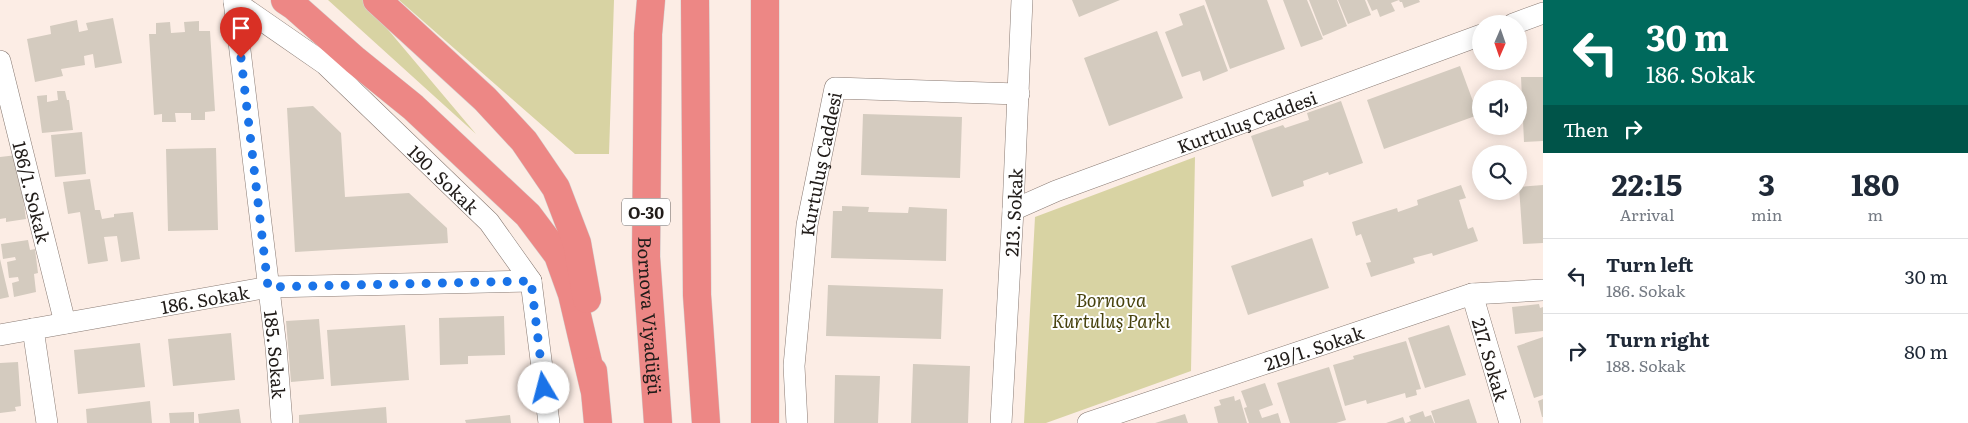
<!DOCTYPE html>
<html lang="en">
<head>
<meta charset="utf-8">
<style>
	body { margin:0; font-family:Literata,serif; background:#f6f6f7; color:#1f2937; height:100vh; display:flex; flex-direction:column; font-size:19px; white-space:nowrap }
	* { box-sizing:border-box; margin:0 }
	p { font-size:16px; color:#747a83 }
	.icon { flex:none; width:28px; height:28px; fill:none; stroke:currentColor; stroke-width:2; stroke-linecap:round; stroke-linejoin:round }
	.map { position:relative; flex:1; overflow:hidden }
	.panel { display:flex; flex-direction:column; background:#fff; width:425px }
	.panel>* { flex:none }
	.hud { background:#00695c; color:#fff; overflow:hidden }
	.needle { width:32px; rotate:182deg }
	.buttons { position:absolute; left:1472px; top:15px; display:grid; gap:10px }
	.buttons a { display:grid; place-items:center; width:55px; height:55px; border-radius:50%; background:#fff; box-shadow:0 2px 12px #0003; font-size:25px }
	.pin { position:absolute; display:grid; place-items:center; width:42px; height:42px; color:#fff; margin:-51px -21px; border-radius:50% 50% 50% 0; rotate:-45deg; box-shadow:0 0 5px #0007 }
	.pin .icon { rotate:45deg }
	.me { position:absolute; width:55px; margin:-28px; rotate:352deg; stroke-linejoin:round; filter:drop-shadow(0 0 4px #0008) }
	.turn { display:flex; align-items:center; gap:18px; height:105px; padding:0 20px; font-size:22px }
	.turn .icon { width:65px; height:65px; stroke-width:2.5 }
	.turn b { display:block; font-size:35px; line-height:42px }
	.then { display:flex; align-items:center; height:48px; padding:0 20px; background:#0003; gap:10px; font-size:19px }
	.eta { display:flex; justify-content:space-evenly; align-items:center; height:85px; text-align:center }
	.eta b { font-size:30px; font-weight:700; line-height:35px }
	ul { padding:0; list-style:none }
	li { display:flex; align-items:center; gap:15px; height:75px; padding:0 20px; border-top:1px solid #e0e1e3 }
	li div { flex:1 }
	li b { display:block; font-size:19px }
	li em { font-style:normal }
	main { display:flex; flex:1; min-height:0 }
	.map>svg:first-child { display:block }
</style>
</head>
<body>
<main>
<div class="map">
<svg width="1543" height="423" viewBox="0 0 1543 423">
	<rect width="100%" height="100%" fill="#fcede5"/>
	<path fill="#d8d3a3" d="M328 0H363L476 134Z
		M399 0H614L609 154H575Z
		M1195 157 1191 371 1046 423H1024L1035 217Z"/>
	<path fill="#d4cbbf" d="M1072 0H1120L1079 17Z
		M1205 0H1267L1285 49 1230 69Z
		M1283 0H1307L1323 39 1301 47Z
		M1309 0H1337L1347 26 1323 36Z
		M1338 0H1365L1371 15 1348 24Z
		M1367 0H1399L1391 3 1395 11 1380 17 1377 9 1372 11Z
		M1399 0H1419L1420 2 1404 8 1402 2H1400Z
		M1204 5 1228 71 1203 81 1200 71 1182 77 1165 32 1183 25 1179 14Z
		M113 18 122 63 95 68 93 54 84 56 85 65 61 69 63 76 35 82 27 39 51 34 50 26 77 20 79 32 88 30 86 23Z
		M199 21V31H210L215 111 205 112V120H191V113H175L176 122H162V114L154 115 149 34H156V23L170 22 171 33 185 32 184 22Z
		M1157 31 1183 98 1109 126 1084 58Z
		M1460 66 1478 115 1384 149 1367 100Z
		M1521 77H1543V141L1524 142Z
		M57 91H65L67 100H69L73 130 42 133 37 96 47 95V102L58 100Z
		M1341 101 1363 163 1329 175 1328 172 1303 181 1304 186 1272 197 1251 136 1283 125 1285 128 1309 120 1307 113Z
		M313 106 341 133 345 197 409 193 447 228 448 243 295 252 287 108Z
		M863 114 962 117 960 178 861 175Z
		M82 132 86 174 55 177 51 135Z
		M216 148 218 230 168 231 166 149Z
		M17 155 26 219 6 222V218L0 219V157Z
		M90 179 95 210H100L102 219 114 217V214L133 212 140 259 121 262 117 236 104 237 108 261 88 264 80 212 68 214 63 182Z
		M1461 185 1466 198 1459 200 1468 229 1473 227 1478 241 1433 256 1432 253 1413 258 1415 263 1371 277 1366 263 1371 262 1361 234 1356 236 1352 222 1397 208 1398 212 1418 205 1417 200Z
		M1543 185V243L1523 244 1519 187Z
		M842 206 869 207 868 212 908 213 909 207 947 209 946 261 831 258 833 211H842Z
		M1312 238 1329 288 1248 315 1231 266Z
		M28 240 30 250 35 249 38 273 34 274 36 292 14 297 12 283 19 281 18 277 9 278 7 262 16 260 15 257 3 259 1 244Z
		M0 259 9 297 0 299Z
		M828 285 943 289 941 339 826 336Z
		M1539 304 1540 308 1543 307V331L1515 334 1512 307Z
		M504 316 505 355 468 356V364L440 365 439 318Z
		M319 319 324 379 291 382 286 321Z
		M405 325 409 380 331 386 327 330Z
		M1449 325 1466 375 1425 388 1408 338Z
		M231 333 235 380 173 386 168 339Z
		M1543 337V395L1534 398 1517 346Z
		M1406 341 1421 389 1416 390 1417 395 1406 398 1405 393 1367 404 1366 400 1345 406 1333 365 1354 359 1353 356Z
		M140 343 145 387 78 394 74 350Z
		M18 362 21 406 15 407 16 411 0 413V363Z
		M913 364 970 366 968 423H911Z
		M1329 367 1346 420 1336 423H1290L1277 383Z
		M835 375 880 376 878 423H834Z
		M1265 383 1273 405 1259 410 1262 418 1278 413 1281 423H1249L1244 408 1247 407 1241 391Z
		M1234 396 1235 401 1240 399 1247 423H1218L1214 407 1221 405 1219 400Z
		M1469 399 1477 423H1435L1431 411Z
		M1543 399V417H1542L1538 401Z
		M150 401 152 423H87L86 409Z
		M386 407 387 423H299V415Z
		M239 409 241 423H199L198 414Z
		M1423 411 1425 417 1431 415 1434 423H1406L1411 421 1409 416Z
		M194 412V423H170L169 413Z
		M1185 414 1188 423H1155Z
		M510 415 511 423H466L465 420Z
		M1403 417 1405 423H1386Z"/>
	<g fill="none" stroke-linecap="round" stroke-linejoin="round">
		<g stroke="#897b74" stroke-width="22">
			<g id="street">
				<path id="s1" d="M234 1 325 64 489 222 531 281 549 423"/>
				<path id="s2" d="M234 1 276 347 282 423"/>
				<path d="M1513 24 1543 13"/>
				<path id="s3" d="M0 61 65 323"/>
				<path id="s4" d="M1013 210 1056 191 1481 35"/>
				<path id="s5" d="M1472 294 1510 423"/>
				<path d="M33 329 47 423"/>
				<path id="s6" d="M0 335 269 287 531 281"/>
				<path id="s7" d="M797 423 794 366 807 225 835 88 1019 94"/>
				<path id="s8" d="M1001 423 1013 210 1022 0"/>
				<path id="s9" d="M1088 423 1472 294 1543 290"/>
			</g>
		</g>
		<g stroke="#d3d2d1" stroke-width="29">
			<g id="highway">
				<path d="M285 0 294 6 355 60 413 107 528 215 558 255 572 294 594 388"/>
				<path d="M377 0 485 99 524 141 556 188 577 243 587 299"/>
				<path id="s10" d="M651 0 648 34 646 257 658 423"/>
				<path d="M695 0 697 295 706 423"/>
				<path d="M593 371 598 423"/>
				<path d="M765 423V0"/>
			</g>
		</g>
		<use href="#street" stroke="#fff" stroke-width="21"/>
		<use href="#highway" stroke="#ed8785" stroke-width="28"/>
	</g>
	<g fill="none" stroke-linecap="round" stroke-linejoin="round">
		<path stroke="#1a73e8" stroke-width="9" stroke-dasharray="0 16.2" d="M241 58 268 287 531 281 544 388"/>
	</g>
	<g text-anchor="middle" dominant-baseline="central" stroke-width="4" stroke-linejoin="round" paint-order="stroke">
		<rect fill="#fff" stroke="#64605e" stroke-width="1" x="622" y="198.5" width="48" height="27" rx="4"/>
		<g font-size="16" font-weight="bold" fill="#211c19">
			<text x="646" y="212">O-30</text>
		</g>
		<g font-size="18" fill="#211c19" stroke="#fff">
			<text stroke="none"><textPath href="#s4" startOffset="250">Kurtuluş Caddesi</textPath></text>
			<text stroke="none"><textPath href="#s7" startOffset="261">Kurtuluş Caddesi</textPath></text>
			<text stroke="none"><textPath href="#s1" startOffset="276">190. Sokak</textPath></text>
			<text stroke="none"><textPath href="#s3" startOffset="135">186/1. Sokak</textPath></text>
			<text stroke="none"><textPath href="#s8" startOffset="211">213. Sokak</textPath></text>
			<text stroke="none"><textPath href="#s6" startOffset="208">186. Sokak</textPath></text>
			<text stroke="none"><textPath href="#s10" startOffset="316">Bornova Viyadüğü</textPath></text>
			<text stroke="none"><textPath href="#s9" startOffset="238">219/1. Sokak</textPath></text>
			<text stroke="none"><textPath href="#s2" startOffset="356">185. Sokak</textPath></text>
			<text stroke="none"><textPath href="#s5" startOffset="68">217. Sokak</textPath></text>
		</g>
		<g font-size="18" font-style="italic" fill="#47420d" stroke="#fff">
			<text x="1111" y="299">Bornova<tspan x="1111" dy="21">Kurtuluş Parkı</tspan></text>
		</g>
	</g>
</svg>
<div class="buttons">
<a><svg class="needle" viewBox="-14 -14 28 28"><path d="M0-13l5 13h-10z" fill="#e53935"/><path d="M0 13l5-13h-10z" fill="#747a83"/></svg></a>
<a><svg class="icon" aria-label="sound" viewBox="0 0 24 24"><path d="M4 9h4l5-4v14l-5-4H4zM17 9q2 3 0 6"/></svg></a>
<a><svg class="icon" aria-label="search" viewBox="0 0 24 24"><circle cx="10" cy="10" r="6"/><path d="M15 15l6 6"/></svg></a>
</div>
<div class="pin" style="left:241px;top:58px;background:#d93025"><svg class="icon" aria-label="arrive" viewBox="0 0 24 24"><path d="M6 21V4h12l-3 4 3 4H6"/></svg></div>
<svg class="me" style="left:544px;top:388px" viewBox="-20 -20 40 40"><circle r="19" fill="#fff"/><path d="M0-13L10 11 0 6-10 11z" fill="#1a73e8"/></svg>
</div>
<section class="panel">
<div class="hud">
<div class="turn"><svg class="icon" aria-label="left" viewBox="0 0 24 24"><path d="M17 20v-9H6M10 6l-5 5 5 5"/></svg><div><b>30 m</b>186. Sokak</div></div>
<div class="then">Then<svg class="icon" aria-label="right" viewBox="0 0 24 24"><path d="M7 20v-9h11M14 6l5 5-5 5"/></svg></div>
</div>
<div class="eta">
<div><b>22:15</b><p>Arrival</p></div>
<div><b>3</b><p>min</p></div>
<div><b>180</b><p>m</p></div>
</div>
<ul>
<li><svg class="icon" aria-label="left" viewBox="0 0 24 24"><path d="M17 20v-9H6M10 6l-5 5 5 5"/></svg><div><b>Turn left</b><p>186. Sokak</p></div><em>30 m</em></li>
<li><svg class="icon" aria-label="right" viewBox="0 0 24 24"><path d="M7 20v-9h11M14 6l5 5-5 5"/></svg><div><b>Turn right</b><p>188. Sokak</p></div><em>80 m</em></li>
</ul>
</section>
</main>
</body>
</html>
